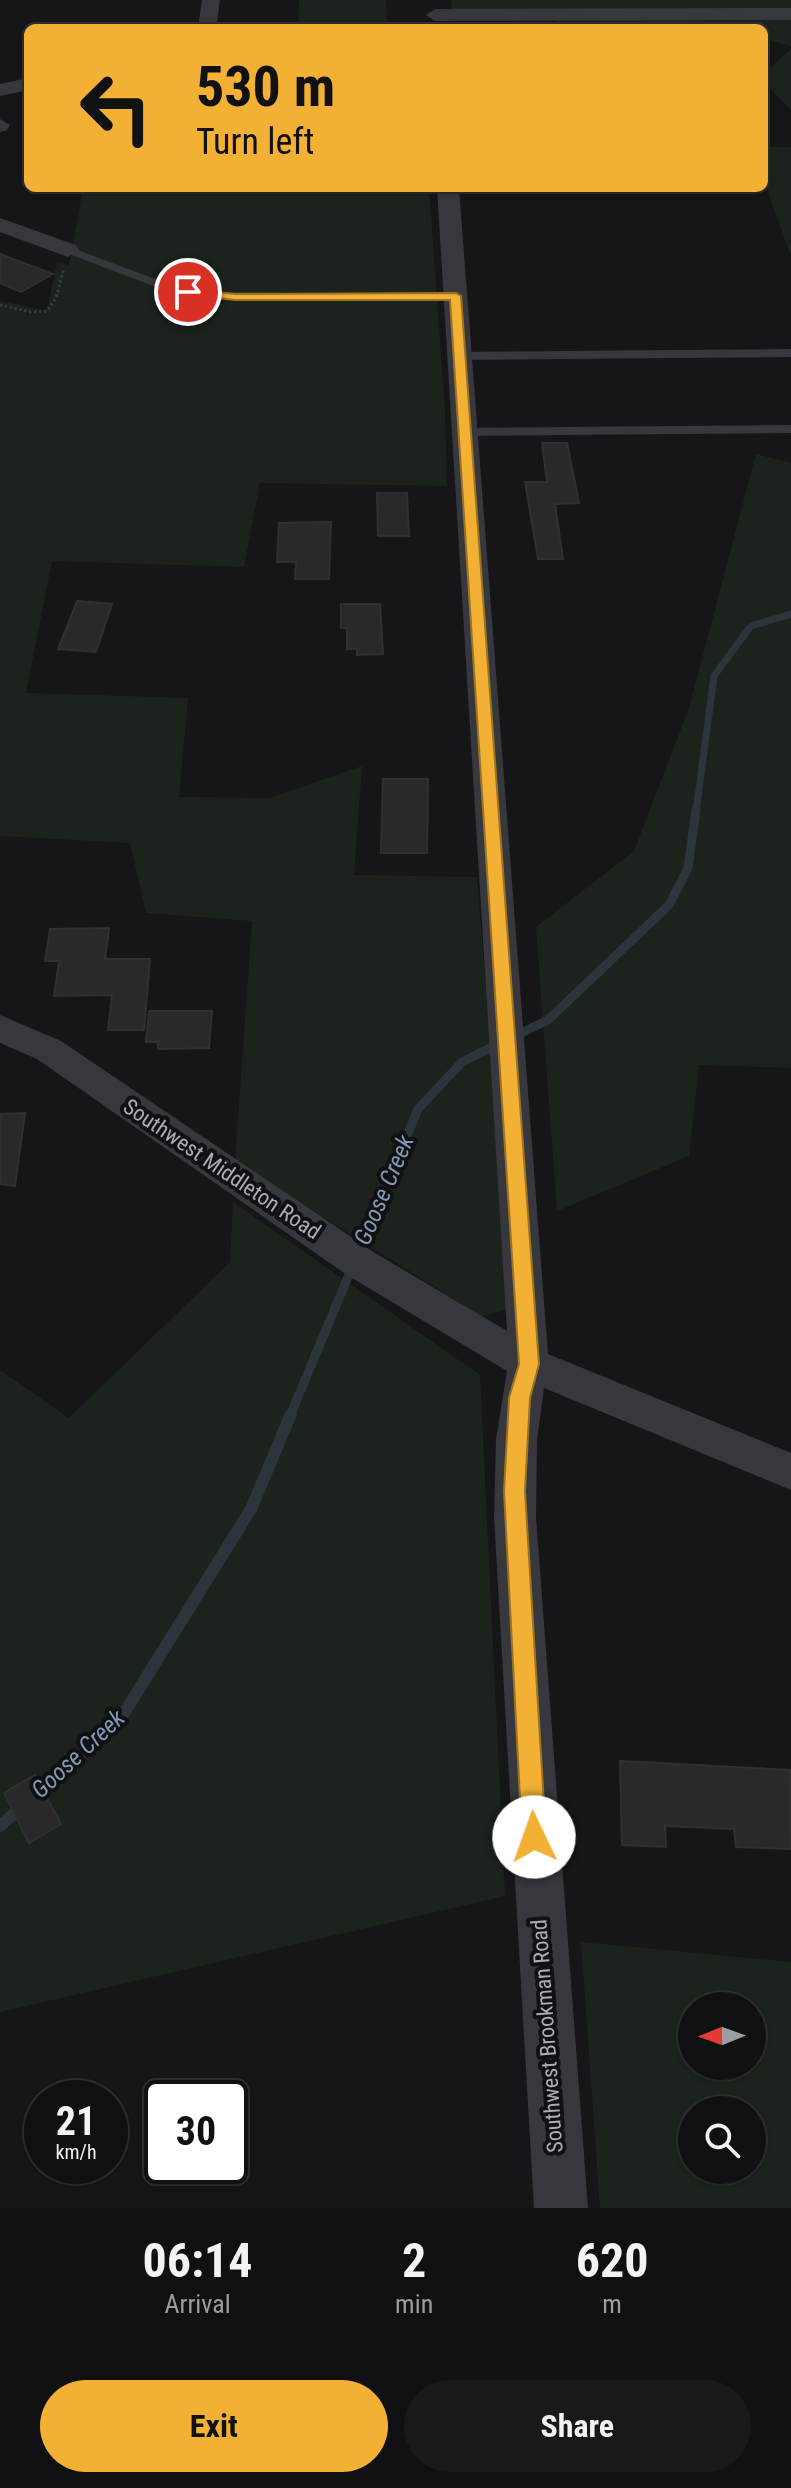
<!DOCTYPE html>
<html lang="en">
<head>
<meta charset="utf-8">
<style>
	body { margin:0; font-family:"Roboto Condensed",sans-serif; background:#19191b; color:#f1f3f6; height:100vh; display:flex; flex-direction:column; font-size:30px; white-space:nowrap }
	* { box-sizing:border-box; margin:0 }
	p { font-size:26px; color:#9c9d9f }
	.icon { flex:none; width:44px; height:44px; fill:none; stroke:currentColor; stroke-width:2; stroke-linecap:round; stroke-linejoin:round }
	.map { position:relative; height:2208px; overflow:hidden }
	.details { display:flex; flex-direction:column; background:#101012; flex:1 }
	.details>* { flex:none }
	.guide { position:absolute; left:24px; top:24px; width:744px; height:168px; border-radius:12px; box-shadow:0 2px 6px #0004,0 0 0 2px #303032; background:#f2b134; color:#111; overflow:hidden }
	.needle { width:52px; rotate:269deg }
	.tools { position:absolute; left:678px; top:1992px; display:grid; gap:16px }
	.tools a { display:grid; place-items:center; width:88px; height:88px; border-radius:50%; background:#101012; box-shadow:0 2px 6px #0004,0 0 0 2px #303032; font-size:40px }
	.speed { position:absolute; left:24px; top:2080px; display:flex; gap:16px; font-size:40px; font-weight:700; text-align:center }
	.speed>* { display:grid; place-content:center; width:104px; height:104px; border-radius:50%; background:#101012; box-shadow:0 2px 6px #0004,0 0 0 2px #303032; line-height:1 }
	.speed small { font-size:20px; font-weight:400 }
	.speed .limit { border:4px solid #111; border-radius:12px; background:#fff; color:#111 }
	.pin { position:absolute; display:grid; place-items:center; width:68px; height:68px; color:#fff; margin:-34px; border:4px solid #fff; border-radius:50%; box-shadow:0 2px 8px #0007 }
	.me { position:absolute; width:88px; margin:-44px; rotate:357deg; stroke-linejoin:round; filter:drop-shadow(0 0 6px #0008) }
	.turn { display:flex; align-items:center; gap:28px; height:168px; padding:0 40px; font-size:36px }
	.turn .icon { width:104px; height:104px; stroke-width:2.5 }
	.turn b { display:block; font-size:56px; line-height:68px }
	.eta { display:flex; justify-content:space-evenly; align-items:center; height:136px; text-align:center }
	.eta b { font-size:48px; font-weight:700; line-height:56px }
	.action { display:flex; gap:16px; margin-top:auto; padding:16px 40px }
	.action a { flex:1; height:92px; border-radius:48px; background:#f2b134; color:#111; font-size:32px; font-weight:700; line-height:92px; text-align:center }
	.action a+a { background:#19191b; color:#f1f3f6 }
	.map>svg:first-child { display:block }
</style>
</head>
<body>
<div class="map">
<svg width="791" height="2208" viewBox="0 0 791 2208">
	<rect width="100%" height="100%" fill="#161618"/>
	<path fill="#1c231d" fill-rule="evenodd" d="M299 0H386L387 28H298Z
		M451 0H791V12H452Z
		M791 17V46L764 39V28H564L556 20Z
		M791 49V110L764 82V74Z
		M764 147H791V257L764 181Z
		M83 188H429L445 411 447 486 260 483 244 567 52 561 26 693 188 698 179 797 270 798 362 766 354 875 477 877 511 1309 481 1316 235 1162 252 921 146 913 130 843 0 836V301L47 311 57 262 69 265Z
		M756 454 791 463V1068L699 1065 689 1156 557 1211 536 927 634 851 689 708Z
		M233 1202 480 1375 505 1896 0 2012V1370L69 1418 230 1262Z
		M581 1942 791 1962V2208H600ZM692 2006H752V2066H692ZM692 2110H752V2170H692Z"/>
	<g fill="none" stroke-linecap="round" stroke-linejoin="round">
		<path stroke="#2c353c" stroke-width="7" d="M696 812 714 676 751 626 791 614"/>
		<path stroke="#2c353c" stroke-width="9" d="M513 1037 548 1020 669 905 688 868 696 810
			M290 1416 418 1109 462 1062 500 1043"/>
		<path stroke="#2c353c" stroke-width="12" d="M35 1795 121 1718 251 1509 291 1414
			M0 1826 21 1807"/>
	</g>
	<path fill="#29292c" stroke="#303034" stroke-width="2" d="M0 254 53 274 21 292 0 283Z
		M542 443H567L579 503 555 504 563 559H538L525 482H547Z
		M377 493H407L409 536H378Z
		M331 522 329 579H295L296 562H277L279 523Z
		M77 601 112 604 96 652 58 649Z
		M341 604H380L383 654 357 655V649H347V628H341Z
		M383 779H428L427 853H381Z
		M109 928 105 959H150L144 1030H108L112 995 54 996 59 961H45L50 929Z
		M149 1011H212L209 1048 158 1049V1042H146Z
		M25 1113 15 1186 0 1184V1114Z
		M620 1761 790 1770 791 1849 736 1847 734 1829 665 1826 666 1847 622 1845Z
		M35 1775 61 1824 29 1843 4 1793Z"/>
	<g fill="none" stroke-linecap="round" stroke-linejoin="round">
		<path stroke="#3d3f44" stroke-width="3" stroke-dasharray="2 3" stroke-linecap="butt" d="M0 305 31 312 47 311 56 298 64 268"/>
		<path fill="#37383d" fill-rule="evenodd" d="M64 248H72L163 282 212 292 456 293 462 296 456 299 212 298 156 287 64 252Z
			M791 349V357L460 360 454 356 460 352Z
			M791 425V433L465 436 459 432 465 428Z"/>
		<path fill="#37383d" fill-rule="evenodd" d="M202 0H220L216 28H198Z
			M791 8V20L435 21 426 15 435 9Z
			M28 78V90L0 96V84Z
			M0 119 10 125 7 130 0 132Z
			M437 188H459L548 1354 791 1453V1490L544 1388 537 1440 536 1517 588 2208H534L494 1517 496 1440 507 1371 347 1275 37 1059 0 1043V1015L61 1041 375 1253 507 1331Z
			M0 218 76 245 79 250 68 257 0 232Z"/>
	</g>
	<path fill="#f2b134" stroke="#9d7322" stroke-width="2" d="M188 289 235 294 456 293 461 296 539 1364 530 1398 525 1491 546 1837 542 1845 534 1849 525 1845 522 1837 504 1491 509 1398 519 1364 450 300H235L184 294V290Z"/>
	<g text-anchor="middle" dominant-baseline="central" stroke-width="8" stroke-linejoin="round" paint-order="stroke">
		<g font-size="22" fill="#a8adb8" stroke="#111113">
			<text transform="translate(222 1169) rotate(34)">Southwest Middleton Road</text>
			<text transform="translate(547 2036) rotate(-94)">Southwest Brookman Road</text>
		</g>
		<g font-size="24" font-style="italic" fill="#7f9bb3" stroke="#111113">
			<text transform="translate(384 1190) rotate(-67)">Goose Creek</text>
			<text transform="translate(78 1754) rotate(-43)">Goose Creek</text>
		</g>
	</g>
</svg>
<div class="tools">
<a><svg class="needle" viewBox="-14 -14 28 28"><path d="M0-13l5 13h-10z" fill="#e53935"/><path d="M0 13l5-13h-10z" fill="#9c9d9f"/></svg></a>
<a><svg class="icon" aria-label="search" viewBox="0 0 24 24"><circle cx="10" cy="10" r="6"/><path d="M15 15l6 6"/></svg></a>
</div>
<div class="speed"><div>21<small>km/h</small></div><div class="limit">30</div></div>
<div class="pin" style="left:188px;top:292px;background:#d93025"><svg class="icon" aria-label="arrive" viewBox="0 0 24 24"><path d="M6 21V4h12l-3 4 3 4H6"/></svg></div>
<svg class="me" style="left:534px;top:1837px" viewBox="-20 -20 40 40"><circle r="19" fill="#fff"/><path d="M0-13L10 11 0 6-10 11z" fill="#f2b134"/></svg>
<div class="guide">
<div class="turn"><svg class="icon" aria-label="left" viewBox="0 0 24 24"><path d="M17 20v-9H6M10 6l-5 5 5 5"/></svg><div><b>530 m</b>Turn left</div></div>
</div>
</div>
<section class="details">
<div class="eta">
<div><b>06:14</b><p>Arrival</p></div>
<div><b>2</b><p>min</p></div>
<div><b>620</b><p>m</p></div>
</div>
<div class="action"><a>Exit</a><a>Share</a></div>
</section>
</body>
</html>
